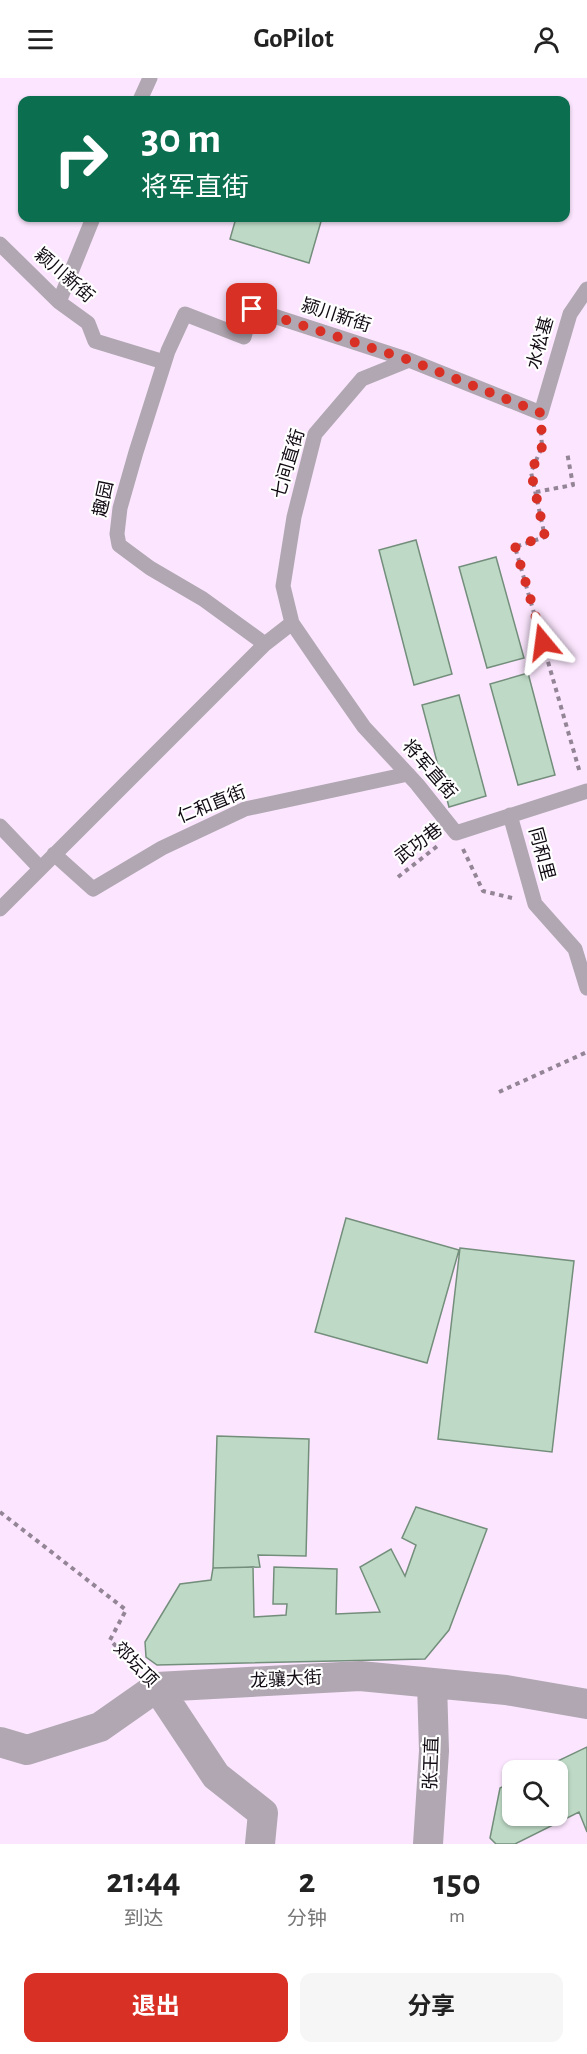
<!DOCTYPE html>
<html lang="zh">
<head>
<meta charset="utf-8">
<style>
	body { margin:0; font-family:"Alegreya Sans","Noto Sans SC",sans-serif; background:#f6f6f6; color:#222; height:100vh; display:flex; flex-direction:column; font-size:22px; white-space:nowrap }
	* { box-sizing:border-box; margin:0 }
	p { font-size:20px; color:#767676 }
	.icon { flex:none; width:33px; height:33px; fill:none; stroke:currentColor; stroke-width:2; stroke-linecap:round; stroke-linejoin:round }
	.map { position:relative; height:1766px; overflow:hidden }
	.drawer { display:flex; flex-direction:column; background:#fff; flex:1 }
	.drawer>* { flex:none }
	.top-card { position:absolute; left:18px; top:18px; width:552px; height:126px; border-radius:12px; box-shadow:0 2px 4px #0004; background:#0b6e4f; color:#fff; overflow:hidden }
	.tools { position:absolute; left:502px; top:1682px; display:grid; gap:12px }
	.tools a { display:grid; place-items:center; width:66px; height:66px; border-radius:12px; background:#fff; box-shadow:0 2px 4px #0004; font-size:30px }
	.pin { position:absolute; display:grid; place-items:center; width:51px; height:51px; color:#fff; margin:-26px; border-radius:12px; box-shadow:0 3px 9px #0006 }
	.me { position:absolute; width:66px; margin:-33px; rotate:344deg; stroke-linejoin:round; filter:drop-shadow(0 0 4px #0008) }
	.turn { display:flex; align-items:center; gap:21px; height:126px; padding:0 24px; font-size:27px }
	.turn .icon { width:78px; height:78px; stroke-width:2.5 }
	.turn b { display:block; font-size:42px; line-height:51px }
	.eta { display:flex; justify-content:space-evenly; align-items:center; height:102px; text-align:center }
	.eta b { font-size:36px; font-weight:700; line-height:42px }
	.cta { display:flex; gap:12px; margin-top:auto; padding:12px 24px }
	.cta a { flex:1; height:69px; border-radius:12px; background:#d93025; color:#fff; font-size:24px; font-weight:700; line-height:69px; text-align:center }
	.cta a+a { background:#f6f6f6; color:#222 }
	header { display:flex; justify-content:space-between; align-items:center; height:78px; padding:0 24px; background:#fff; font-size:27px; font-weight:700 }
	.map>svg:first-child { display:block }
</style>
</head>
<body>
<header><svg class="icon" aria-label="menu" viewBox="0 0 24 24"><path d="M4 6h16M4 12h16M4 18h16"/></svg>GoPilot<svg class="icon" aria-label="person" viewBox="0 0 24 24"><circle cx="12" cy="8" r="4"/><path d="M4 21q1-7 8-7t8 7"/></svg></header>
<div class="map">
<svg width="587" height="1766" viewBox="0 0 587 1766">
	<rect width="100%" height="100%" fill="#fce6ff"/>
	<path fill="#bedac6" stroke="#748e7c" stroke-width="1.5" d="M236 140H322L309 185 230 161Z
		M416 462 452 596 414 607 379 472Z
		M496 479 524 580 487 590 459 489Z
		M528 595 555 697 518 707 490 606Z
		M459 617 486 718 449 729 422 627Z
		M346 1140 459 1172 427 1285 315 1254Z
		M460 1170 574 1183 552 1374 438 1361Z
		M217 1358 309 1361 306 1478 258 1477 260 1489 213 1490Z
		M416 1429 487 1451 449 1552 425 1581 157 1587 146 1579 145 1564 180 1506 211 1502 213 1490 253 1489 254 1539 286 1537 287 1526H273L274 1489 337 1491 336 1536 380 1534 360 1489 391 1471 405 1498 416 1467 402 1460Z
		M587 1669V1754L579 1734 515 1766H496L490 1760 500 1710 513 1704V1737H558V1692H539Z"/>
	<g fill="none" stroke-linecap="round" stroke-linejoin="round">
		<path stroke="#938496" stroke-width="4" stroke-dasharray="4.5 4.5" stroke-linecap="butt" d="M541 353 542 369 531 394 545 459 515 469 580 695
			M536 414 573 407 567 374
			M463 771 483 813 512 820
			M398 799 440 766
			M499 1014 587 974
			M0 1434 126 1532 110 1562 139 1591"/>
		<path stroke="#b1a7b2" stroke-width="15" d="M140 22 150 0
			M0 166 59 224 88 245 95 263 164 284
			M587 211 570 236 541 335 409 282 362 301 315 356 294 439 283 508 292 545 318 583 364 649 417 706 456 755 587 713
			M59 224 93 140
			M265 566 203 521 150 490 119 467 117 456 120 430 136 374 168 273 185 236 244 259 252 231 409 282
			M510 737 535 826 575 871 587 910
			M0 748 40 790
			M54 776 93 811 162 770 245 731 408 696
			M0 831 265 566 292 545"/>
		<path stroke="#b1a7b2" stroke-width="30" d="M157 1609 216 1698 263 1735 260 1766
			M0 1664 27 1672 100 1649 157 1609 360 1598 506 1612 587 1626
			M428 1766 434 1673 432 1605"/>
	</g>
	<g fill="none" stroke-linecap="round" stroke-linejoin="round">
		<path stroke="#d93025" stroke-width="10" stroke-dasharray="0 18" d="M252 231 409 282 541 335 542 369 531 394 545 459 515 468 543 564"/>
	</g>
	<g text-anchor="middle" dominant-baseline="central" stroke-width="4.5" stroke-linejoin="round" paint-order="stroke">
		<g font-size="18" fill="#110a13" stroke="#fff">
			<text transform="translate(64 198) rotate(41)">颖川新街</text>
			<text transform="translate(336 238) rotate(18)">颍川新街</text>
			<text transform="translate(541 265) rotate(-74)">水松基</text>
			<text transform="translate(289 386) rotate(-73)">七间直街</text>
			<text transform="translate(104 421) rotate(-78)">趣园</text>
			<text transform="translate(429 692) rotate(49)">将军直街</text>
			<text transform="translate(212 727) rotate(-22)">仁和直街</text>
			<text transform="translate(419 766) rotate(-37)">武功巷</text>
			<text transform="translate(541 776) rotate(75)">同和里</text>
			<text transform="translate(135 1587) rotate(46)">郊坛顶</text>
			<text transform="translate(286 1602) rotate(-3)">龙骧大街</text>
			<text transform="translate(432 1685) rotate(-88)">张王直</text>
		</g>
	</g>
</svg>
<div class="tools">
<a><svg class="icon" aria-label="search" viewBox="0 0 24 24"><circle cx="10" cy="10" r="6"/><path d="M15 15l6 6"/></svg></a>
</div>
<div class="pin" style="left:252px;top:231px;background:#d93025"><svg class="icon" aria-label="arrive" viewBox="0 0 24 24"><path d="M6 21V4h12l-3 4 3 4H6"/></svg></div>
<svg class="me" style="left:543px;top:564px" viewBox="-20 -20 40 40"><path d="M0-17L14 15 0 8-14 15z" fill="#d93025" stroke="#fff" stroke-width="4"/></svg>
<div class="top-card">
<div class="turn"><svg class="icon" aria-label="right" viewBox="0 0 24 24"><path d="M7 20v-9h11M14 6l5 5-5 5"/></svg><div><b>30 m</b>将军直街</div></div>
</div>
</div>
<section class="drawer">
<div class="eta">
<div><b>21:44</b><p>到达</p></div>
<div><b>2</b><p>分钟</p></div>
<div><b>150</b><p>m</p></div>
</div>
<div class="cta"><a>退出</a><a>分享</a></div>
</section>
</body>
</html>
